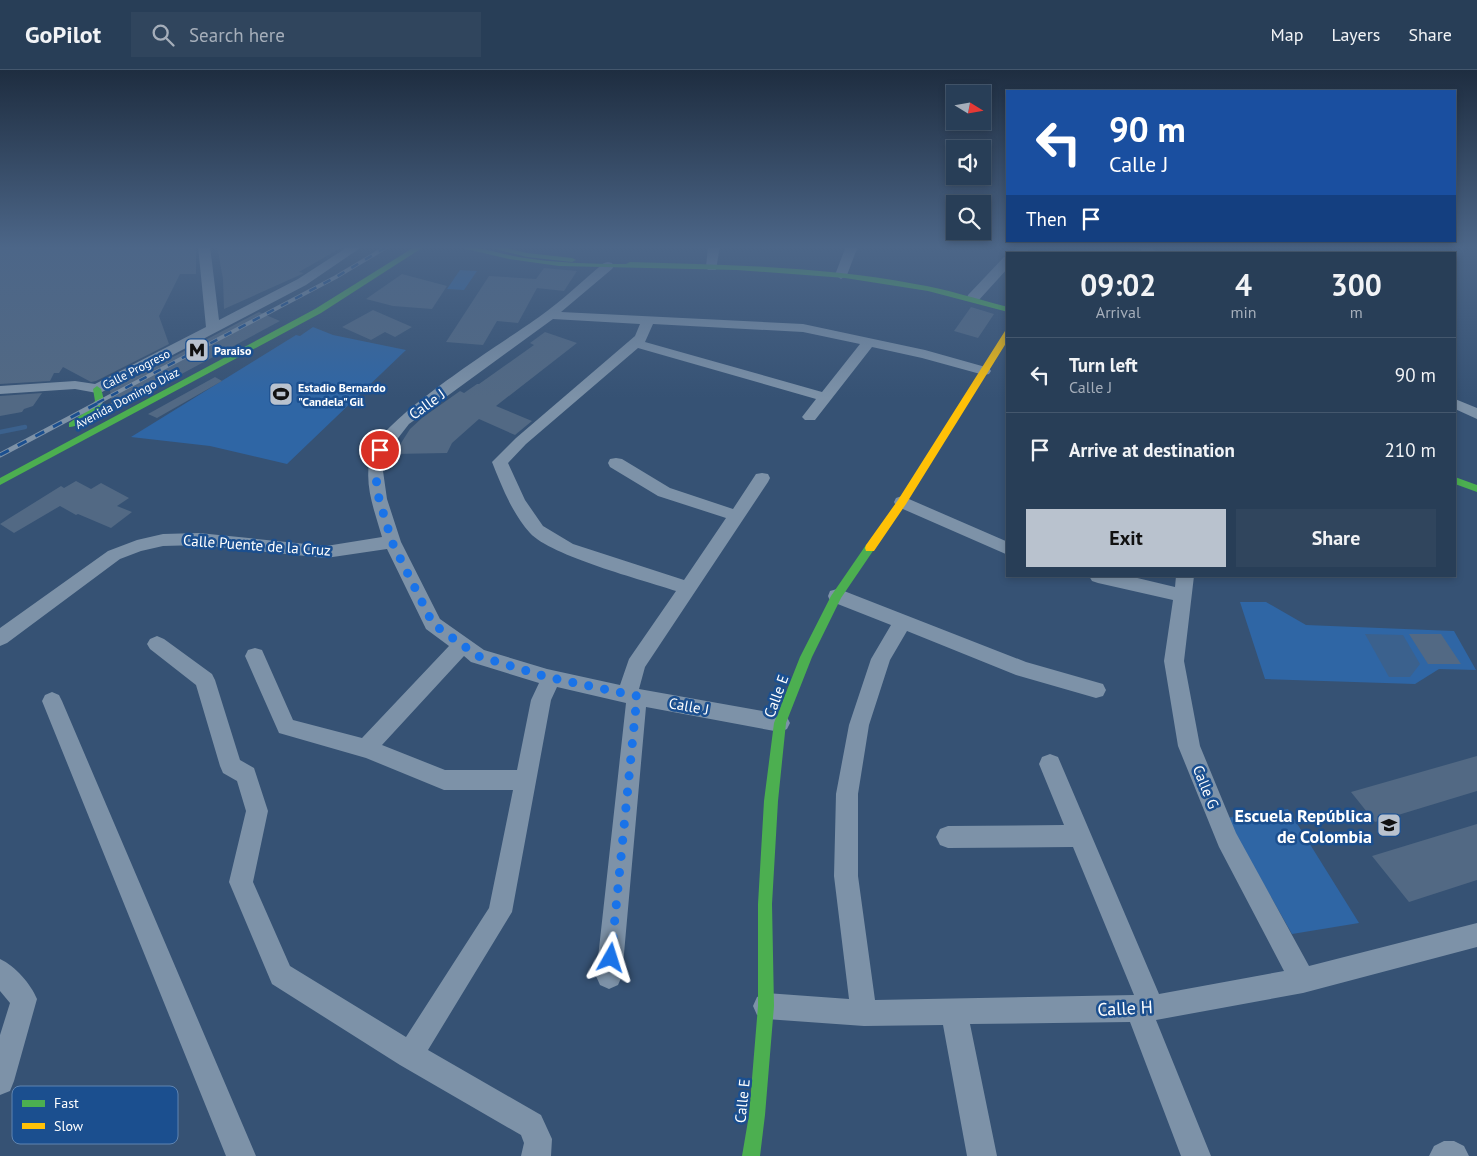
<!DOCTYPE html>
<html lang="en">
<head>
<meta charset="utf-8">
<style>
	body { margin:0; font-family:"PT Sans",sans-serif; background:#30455d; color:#f1f3f6; height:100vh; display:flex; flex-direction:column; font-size:19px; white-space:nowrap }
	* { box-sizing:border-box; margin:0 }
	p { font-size:16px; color:#a5aeba }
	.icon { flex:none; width:28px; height:28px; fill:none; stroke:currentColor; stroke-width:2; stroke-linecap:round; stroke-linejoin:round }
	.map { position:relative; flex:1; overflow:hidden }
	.panel { position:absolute; left:1006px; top:182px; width:450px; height:325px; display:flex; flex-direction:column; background:#283e57; border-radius:0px; box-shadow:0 2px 8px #0003,0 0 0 1px #44576d }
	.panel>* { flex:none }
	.hud { position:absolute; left:1006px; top:20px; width:450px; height:152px; border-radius:0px; box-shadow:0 2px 8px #0003,0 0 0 1px #44576d; background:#1a4fa0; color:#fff; overflow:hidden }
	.needle { width:32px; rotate:101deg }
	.controls { position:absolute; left:946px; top:15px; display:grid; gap:10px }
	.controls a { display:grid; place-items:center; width:45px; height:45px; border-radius:0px; background:#283e57; box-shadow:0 2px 8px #0003,0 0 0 1px #44576d; font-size:25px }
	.pin { position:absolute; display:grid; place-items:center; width:42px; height:42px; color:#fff; margin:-21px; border:2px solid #fff; border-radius:50%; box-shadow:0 1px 5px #0007 }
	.me { position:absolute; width:55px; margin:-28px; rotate:6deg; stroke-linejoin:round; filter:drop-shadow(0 0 4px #0008) }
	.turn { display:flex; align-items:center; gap:18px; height:105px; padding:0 20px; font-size:22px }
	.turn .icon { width:65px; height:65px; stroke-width:2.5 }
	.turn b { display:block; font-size:35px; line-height:42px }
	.then { display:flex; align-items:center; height:48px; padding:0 20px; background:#0003; gap:10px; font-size:19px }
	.eta { display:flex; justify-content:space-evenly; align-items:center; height:85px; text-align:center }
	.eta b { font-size:30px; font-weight:800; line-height:35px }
	.primary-button { display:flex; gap:10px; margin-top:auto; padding:10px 20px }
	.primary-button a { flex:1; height:58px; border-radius:0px; background:#b9c2ce; color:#111; font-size:20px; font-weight:800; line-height:58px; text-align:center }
	.primary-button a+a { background:#30455d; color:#f1f3f6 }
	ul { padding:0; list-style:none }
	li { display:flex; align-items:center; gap:15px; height:75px; padding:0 20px; border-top:1px solid #44576d }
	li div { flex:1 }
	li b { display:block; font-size:19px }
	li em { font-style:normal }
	header { display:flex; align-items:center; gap:30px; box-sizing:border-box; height:70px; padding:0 25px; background:#283e57; border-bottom:1px solid #44576d }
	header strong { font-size:24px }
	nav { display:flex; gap:28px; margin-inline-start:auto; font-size:18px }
	.search { width:350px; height:45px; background:#30455d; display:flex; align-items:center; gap:12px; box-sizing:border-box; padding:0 18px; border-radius:0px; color:#a5aeba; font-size:19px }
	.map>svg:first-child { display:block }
</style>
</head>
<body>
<header>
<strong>GoPilot</strong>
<div class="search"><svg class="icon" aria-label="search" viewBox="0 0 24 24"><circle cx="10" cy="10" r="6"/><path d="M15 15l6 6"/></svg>Search here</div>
<nav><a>Map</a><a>Layers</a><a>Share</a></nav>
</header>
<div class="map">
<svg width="1477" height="1086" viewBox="0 0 1477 1086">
	<rect width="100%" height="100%" fill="#365274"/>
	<path fill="#2f66a5" d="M460 200 477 201 464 220 447 219Z
		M313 257 333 265 406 280 287 394 210 376 131 367 296 265 300 266Z
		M1240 532H1266L1306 555 1454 561 1476 600 1439 599 1415 614 1265 609Z
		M1288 739 1359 853 1292 864 1226 748Z"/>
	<path fill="#3b618d" d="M1365 564 1403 565 1420 594 1410 607H1389Z"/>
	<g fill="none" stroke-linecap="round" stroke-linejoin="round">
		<path stroke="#3b618d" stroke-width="4.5" d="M0 362 25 357"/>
	</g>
	<path fill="#526984" d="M0 176H196V204H180L159 246 169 274 96 311 91 312 63 297 59 303H54L50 311 0 314Z
		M217 176H344L299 202 304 203 302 204 224 239 223 209Z
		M544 198 577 201 564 221 537 218 518 253 497 251 483 275 446 272 489 206 536 209Z
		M402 204 447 216 432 239 393 236 366 229Z
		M971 237 994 244 978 268 954 261Z
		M373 240 412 257 395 267 385 262 371 270 342 257Z
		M259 242 280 251 107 344 104 342 112 332 110 320Z
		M545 262 577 273 496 336 532 351 515 365 479 349 452 373 447 383 394 384 410 359 422 348 460 321 464 323 477 314H479L534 275 530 273Z
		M215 307 222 311 157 348 148 344Z
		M42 323 33 336 24 339 22 342 0 346V326Z
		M76 411 91 419 101 413 129 428 117 436 132 442 111 458 78 444 76 445 60 436 14 463 0 454 61 416 64 418Z
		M1409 564H1441L1461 594H1428Z
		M1477 686V721L1375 752 1351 722Z
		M1477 754V810L1409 832 1372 786Z"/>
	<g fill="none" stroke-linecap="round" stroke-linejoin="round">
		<path fill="#7d92a8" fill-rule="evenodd" d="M198 176H210L219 250 298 209 349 176H363L306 215 102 322 97 323 75 319 0 324V316L75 311 95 314 206 257Z
			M708 176H720L716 200H708L706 197Z
			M846 176H858L847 205 841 209 835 205Z
			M1019 176H1033L1024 184H1010Z
			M1137 176H1150L1158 184H1145Z
			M1004 187H1008V198L978 231H968L967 228 968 225Z
			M608 192 612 193 614 196 612 199 561 242 803 254 925 280 989 298 991 301 989 304 984 305 922 288 872 277 815 350H805L802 347 816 329 638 278 526 374 508 393 525 430 543 456 573 474 684 510 726 448 658 426 610 397 608 393 610 389 616 388 622 389 670 418 733 439 756 404 762 403 768 404 770 408 768 412 645 597 639 619 780 644 787 647 790 653 787 659 780 662 646 637 622 906 618 915 609 919 600 915 596 906 626 633 557 617 551 630 512 842 428 980 541 1045 552 1069 551 1086H521L524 1073 521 1065 400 995 272 914 229 812 246 741 237 711 223 703 220 696 196 615 150 579 147 574 150 569 157 566 164 569 212 604 215 610 240 690 254 698 268 741 253 812 290 896 406 967 489 838 513 720H444L366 688 279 663 245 586 248 580 255 578 262 580 293 650 362 668 449 576 426 559 387 479 326 488 199 475 163 476 141 481 120 489 7 573 0 576V558L108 481 137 470 163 464 199 463 326 476 382 467C374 439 362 411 372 382 383 347 504 272 539 247 562 231 582 211 604 193ZM553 249 640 254 635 266 516 368 492 392C502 417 512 443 530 463 551 486 643 510 676 521L629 589 620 615 547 599 484 580 440 549 401 472 387 429 383 401 388 381 409 354ZM653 254 803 262 860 274 822 322 645 272ZM464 586 471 592 539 613 531 630 517 700H445L382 675Z
			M1455 329 1477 338V349L1455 339Z
			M902 426 1008 472V485L896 436 894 432 896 428Z
			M1089 506H1129L1175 517 1176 506H1194L1184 591 1200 676 1236 763 1309 896 1477 853V877L1303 923 1156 950 1211 1086H1181L1130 952 970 954 997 1086H967L943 955 864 956 766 949 757 945 753 936 757 927 766 923 849 929 834 806 836 724 849 655 871 589 891 555 830 531 828 526 830 521 837 519 844 521 1026 592 1103 614 1106 620 1103 626 1096 628 1016 605 907 561 890 590 869 655 858 724V806L875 930 1134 925 1073 777 948 778 940 775 936 767 940 759 948 756 1064 755 1039 694 1042 687 1050 684 1058 687 1061 694 1159 924 1284 901 1219 777 1178 676 1164 591 1173 530 1098 513 1092 511Z
			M52 622 59 625 62 631 256 1086H226L42 631 45 625Z
			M0 889C15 896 31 914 37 929L14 1011 10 1021 0 1025V965L10 933 0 921Z
			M1444 1071H1454L1464 1076 1469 1086H1429L1434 1076Z"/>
		<path fill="#4caf50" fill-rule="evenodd" d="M416 176H425L321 243 0 415V408L315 239Z
			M454 176C476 176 497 183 519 187 554 193 590 194 626 194L630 192C725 195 821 196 915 214 946 219 977 229 1008 237V242L928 221 845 208 737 200 559 196 509 189Z
			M484 176H497L527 183 572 188 576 190 572 192 527 187Z
			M97 316 101 319C102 322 104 328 103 331 101 341 78 358 69 357V353L87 341 95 331 93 319Z
			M1455 407 1477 415V422L1455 414Z
			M870 474 875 478 841 528 812 587 786 653 778 731 772 834 774 936 765 1045 760 1086H742L749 1045 758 936V834L764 731 774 653 800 587 831 526 866 475Z"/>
		<path fill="#ffc107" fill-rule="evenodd" d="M1005 261H1008V270L906 434 874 481H866L865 478 866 475 898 430Z"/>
		<g stroke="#7e92a7" stroke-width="4">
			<path id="rail-far1" d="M97 333 336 207 388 176"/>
		</g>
		<g stroke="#7e92a7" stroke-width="5">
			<path id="rail" d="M0 385 100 332"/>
		</g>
		<use href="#rail-far1" stroke="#1b4f8f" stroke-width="2.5" stroke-dasharray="8" stroke-linecap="butt"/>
		<use href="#rail" stroke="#1b4f8f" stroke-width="3" stroke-dasharray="10" stroke-linecap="butt"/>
	</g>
	<linearGradient id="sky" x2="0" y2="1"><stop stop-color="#1e2d40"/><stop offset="0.54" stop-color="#4c6688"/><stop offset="1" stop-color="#4c6688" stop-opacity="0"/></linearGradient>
	<rect width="1477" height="328" fill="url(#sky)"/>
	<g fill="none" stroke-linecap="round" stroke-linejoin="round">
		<path stroke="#1a73e8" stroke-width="9" stroke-dasharray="0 16.2" d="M380 380 375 401 379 429 392 472 433 554 478 586 547 607 637 626 611 888"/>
	</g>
	<defs>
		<g id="metro-square" transform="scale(1.25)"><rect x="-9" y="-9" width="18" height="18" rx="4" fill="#b9c2ce" stroke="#1b4f8f"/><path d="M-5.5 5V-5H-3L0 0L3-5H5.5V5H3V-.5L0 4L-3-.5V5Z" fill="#111"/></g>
		<g id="stadium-square" transform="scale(1.25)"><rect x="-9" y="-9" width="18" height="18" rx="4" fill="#b9c2ce" stroke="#1b4f8f"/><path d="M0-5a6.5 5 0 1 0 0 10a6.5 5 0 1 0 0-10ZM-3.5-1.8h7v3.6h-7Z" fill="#111"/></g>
		<g id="school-square" transform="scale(1.25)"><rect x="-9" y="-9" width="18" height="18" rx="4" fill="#b9c2ce" stroke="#1b4f8f"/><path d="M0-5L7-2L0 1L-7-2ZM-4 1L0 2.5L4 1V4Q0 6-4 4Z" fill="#111"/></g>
	</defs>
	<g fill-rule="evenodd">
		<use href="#metro-square" x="197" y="280"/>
		<use href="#stadium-square" x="281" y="324"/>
		<use href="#school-square" x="1389" y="755"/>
	</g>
	<g text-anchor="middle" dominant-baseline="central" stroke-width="5" stroke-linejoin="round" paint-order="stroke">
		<g font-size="12" font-weight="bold" fill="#fff" stroke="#1b4f8f" text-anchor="start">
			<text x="214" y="280">Paraiso</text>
			<text x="298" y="317">Estadio Bernardo<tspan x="298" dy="14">"Candela" Gil</tspan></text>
		</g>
		<g font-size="12" fill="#fff" stroke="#1b4f8f">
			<text transform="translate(136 299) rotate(-27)">Calle Progreso</text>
			<text transform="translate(127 328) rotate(-28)">Avenida Domingo Díaz</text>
		</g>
		<g font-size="15" fill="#fff" stroke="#1b4f8f">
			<text transform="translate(427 334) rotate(-36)">Calle J</text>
			<text transform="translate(257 475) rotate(4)">Calle Puente de la Cruz</text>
			<text transform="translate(776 626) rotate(-70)">Calle E</text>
			<text transform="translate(689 636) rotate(10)">Calle J</text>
			<text transform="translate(1206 717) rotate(68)">Calle G</text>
			<text transform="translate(742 1031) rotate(-84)">Calle E</text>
		</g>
		<g font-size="18" font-weight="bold" fill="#fff" stroke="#1b4f8f" text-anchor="end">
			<text x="1372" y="745">Escuela República<tspan x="1372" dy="21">de Colombia</tspan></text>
		</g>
		<g font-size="18" fill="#fff" stroke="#1b4f8f">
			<text transform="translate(1125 938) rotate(-3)">Calle H</text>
		</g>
	</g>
	<rect x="12" y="1016" width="166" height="58" rx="8" fill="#1b4f8f" stroke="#5f84b1" stroke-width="1"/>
	<rect x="22" y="1030" width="23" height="7" fill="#4caf50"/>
	<rect x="22" y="1053" width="23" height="6" fill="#ffc107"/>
	<g font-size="14" fill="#fff">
		<text x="54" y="1038">Fast</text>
		<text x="54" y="1061">Slow</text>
	</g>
</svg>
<div class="controls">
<a><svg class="needle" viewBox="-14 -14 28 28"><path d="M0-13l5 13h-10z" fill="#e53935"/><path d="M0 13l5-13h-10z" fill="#a5aeba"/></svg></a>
<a><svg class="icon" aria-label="sound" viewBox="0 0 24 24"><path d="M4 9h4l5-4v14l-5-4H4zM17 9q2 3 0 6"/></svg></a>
<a><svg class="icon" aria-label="search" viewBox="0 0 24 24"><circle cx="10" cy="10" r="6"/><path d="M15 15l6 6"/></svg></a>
</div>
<div class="pin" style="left:380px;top:380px;background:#d93025"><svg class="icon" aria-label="arrive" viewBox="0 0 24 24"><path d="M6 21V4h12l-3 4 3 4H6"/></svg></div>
<svg class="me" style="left:611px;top:888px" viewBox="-20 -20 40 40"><path d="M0-17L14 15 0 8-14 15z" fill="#1a73e8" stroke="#fff" stroke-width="4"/></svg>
<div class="hud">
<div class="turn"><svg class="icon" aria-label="left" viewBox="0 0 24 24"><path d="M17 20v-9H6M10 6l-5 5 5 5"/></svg><div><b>90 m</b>Calle J</div></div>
<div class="then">Then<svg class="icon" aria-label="arrive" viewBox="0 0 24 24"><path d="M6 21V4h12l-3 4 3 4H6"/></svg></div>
</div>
<section class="panel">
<div class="eta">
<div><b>09:02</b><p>Arrival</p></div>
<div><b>4</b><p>min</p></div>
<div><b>300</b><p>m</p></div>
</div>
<ul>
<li><svg class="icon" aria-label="left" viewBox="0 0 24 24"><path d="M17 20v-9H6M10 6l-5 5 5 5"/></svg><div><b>Turn left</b><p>Calle J</p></div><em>90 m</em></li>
<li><svg class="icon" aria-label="arrive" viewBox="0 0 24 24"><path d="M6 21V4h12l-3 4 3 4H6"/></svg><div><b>Arrive at destination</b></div><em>210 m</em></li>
</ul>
<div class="primary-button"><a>Exit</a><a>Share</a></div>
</section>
</div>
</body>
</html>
